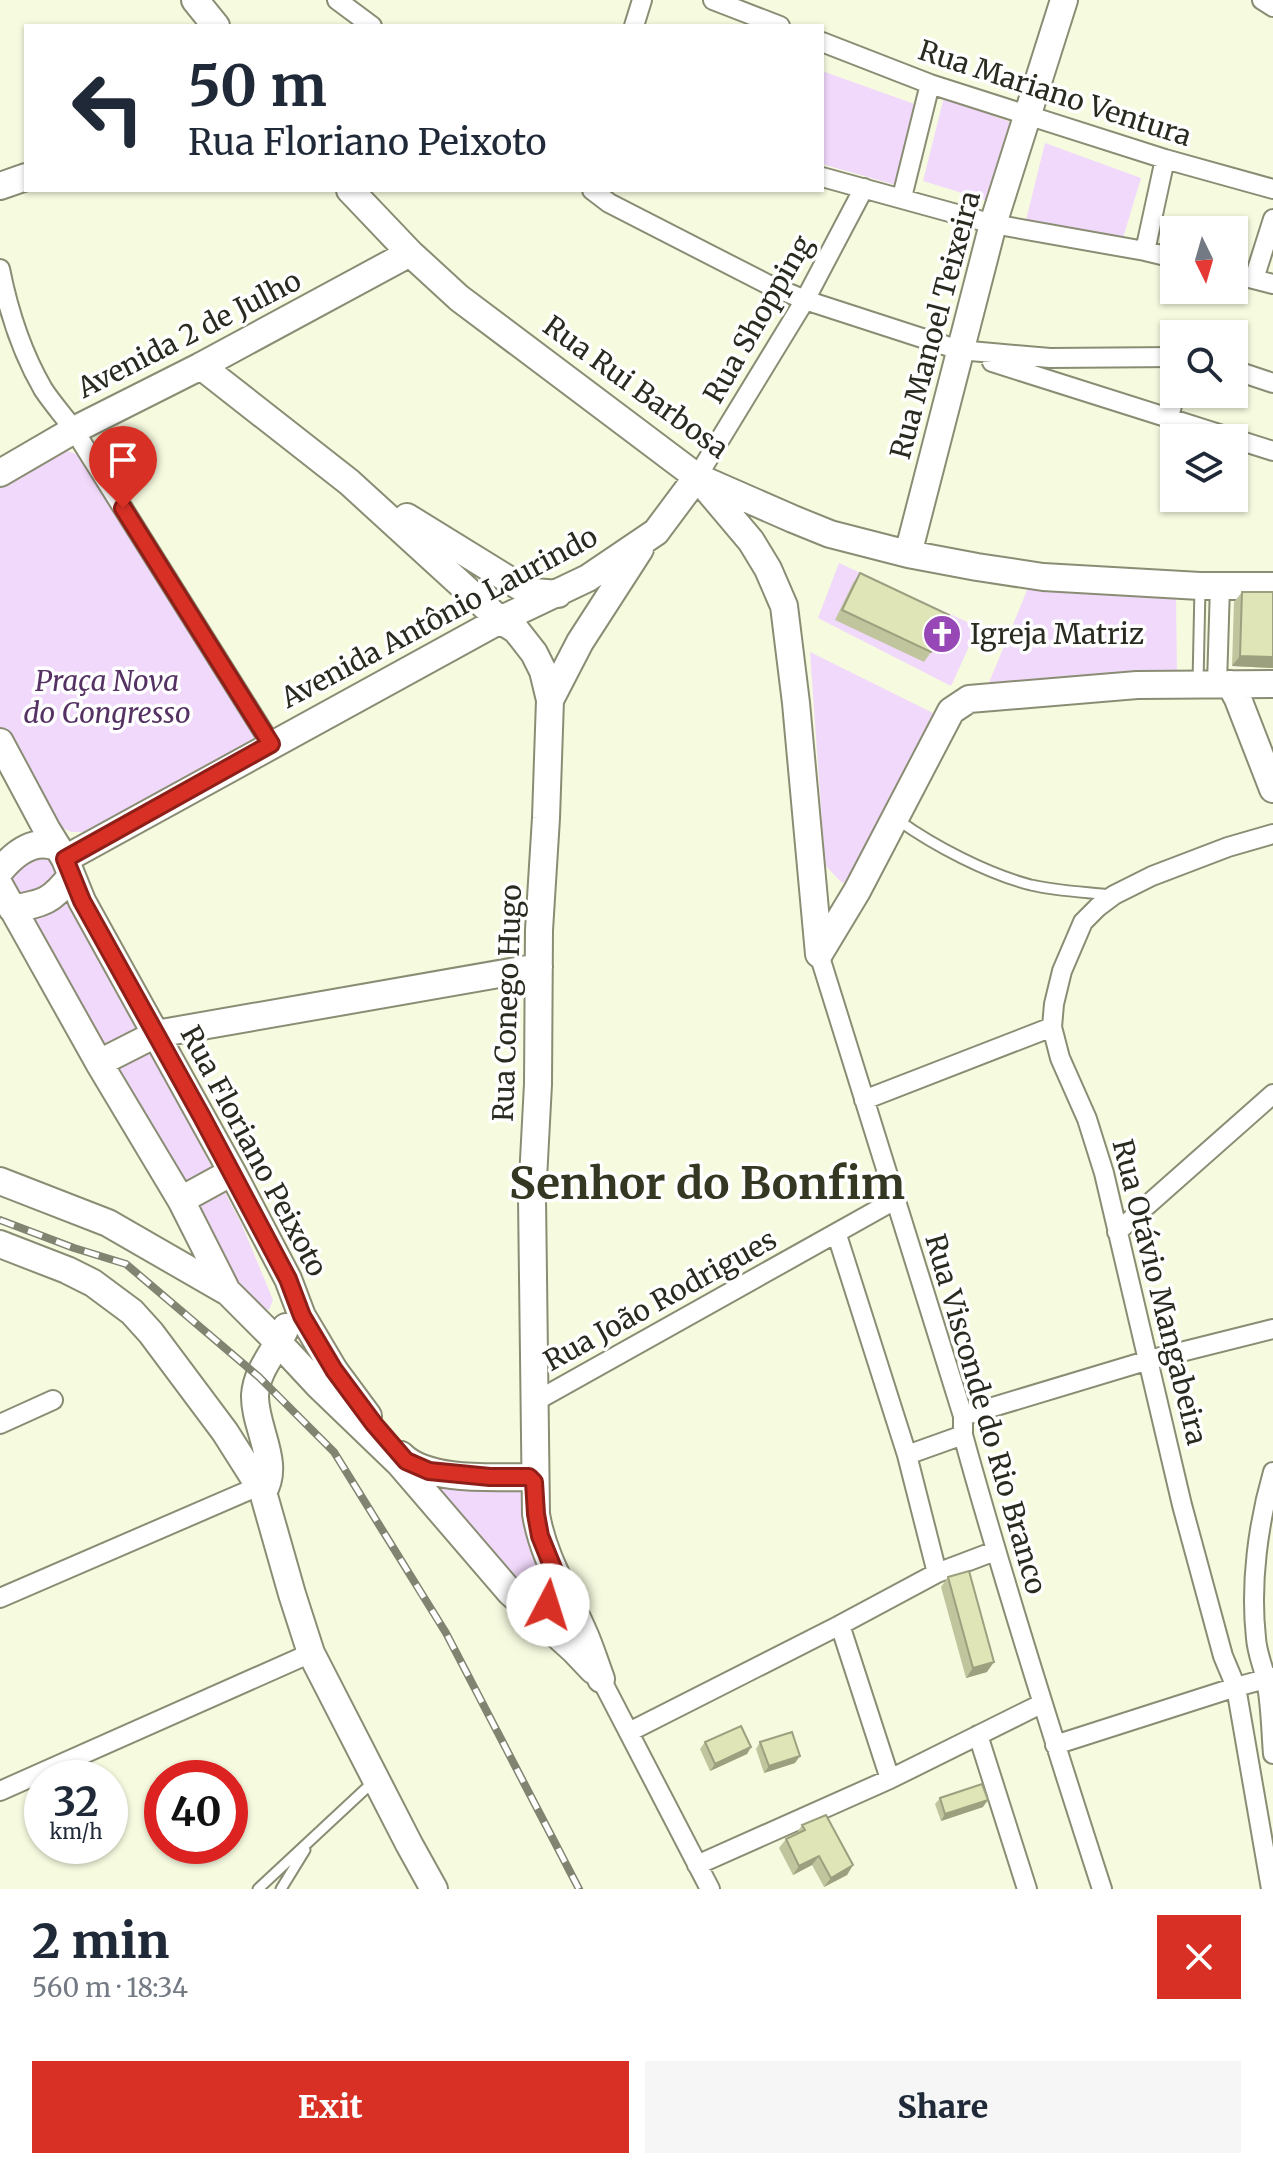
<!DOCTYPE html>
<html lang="en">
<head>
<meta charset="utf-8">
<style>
	body { margin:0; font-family:Merriweather,serif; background:#f6f6f7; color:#1f2937; height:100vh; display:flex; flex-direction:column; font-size:30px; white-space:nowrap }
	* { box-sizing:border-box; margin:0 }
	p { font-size:26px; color:#747a83 }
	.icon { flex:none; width:44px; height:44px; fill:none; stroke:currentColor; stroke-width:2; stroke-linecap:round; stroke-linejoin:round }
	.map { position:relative; height:1889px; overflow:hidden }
	.panel { display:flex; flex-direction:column; background:#fff; flex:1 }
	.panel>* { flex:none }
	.top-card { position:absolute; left:24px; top:24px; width:800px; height:168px; border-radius:0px; box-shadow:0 2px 6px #0004; background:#fff; color:#1f2937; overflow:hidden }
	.needle { width:52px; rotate:175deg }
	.buttons { position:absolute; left:1160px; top:216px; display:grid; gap:16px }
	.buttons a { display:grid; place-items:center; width:88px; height:88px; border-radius:0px; background:#fff; box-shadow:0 2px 6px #0004; font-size:40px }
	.speed { position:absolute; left:24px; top:1760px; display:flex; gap:16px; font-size:40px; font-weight:700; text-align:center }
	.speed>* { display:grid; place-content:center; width:104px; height:104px; border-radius:50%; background:#fff; box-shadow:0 2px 6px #0004; line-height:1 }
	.speed small { font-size:20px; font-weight:400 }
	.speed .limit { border:12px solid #d22; background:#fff; color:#111 }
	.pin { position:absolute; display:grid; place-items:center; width:68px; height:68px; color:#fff; margin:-82px -34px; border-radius:50% 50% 50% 0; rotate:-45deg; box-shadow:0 0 8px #0007 }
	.pin .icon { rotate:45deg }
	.me { position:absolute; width:88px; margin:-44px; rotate:5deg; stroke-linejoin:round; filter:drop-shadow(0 0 6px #0008) }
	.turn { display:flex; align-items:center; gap:28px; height:168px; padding:0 32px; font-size:36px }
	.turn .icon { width:104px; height:104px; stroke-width:2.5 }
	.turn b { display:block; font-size:56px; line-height:68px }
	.round { display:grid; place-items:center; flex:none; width:84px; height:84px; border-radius:0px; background:#f6f6f7 }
	.headline { display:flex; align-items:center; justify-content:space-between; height:136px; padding:0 32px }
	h1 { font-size:48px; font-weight:800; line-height:60px }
	.action { display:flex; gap:16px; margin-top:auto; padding:16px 32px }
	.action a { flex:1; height:92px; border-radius:0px; background:#d93025; color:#fff; font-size:32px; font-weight:800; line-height:92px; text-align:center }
	.action a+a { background:#f6f6f7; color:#1f2937 }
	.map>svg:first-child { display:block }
</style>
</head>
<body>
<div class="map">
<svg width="1273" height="1889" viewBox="0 0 1273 1889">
	<rect width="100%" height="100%" fill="#f6fadf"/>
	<path fill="#f1d9fc" d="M822 71 920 106 899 186 822 164Z
		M944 97 1015 124 998 204 923 181Z
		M1045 143 1141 178 1123 238 1026 220Z
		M64 450 83 456 261 738 84 832H71L50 822 0 727V487Z
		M839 563 978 627 951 686 818 618Z
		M1028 588 1176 598 1177 675 986 690Z
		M810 652 945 719 856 881 842 883 825 865Z
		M46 851 242 1225 273 1300 269 1310 254 1307 157 1147 3 878Z
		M436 1485 531 1491 536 1567 526 1581 515 1577Z"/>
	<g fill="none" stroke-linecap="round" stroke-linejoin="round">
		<g stroke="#8a8d74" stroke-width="13">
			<path id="lane" d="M1198 683 1200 587
				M898 820C934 846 988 874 1031 885 1057 891 1084 892 1111 895
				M258 1889 374 1781
				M281 1889 305 1850"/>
		</g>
		<g stroke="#8a8d74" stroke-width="22">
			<path id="street" d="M337 0 372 26
				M713 0 780 26
				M1262 0 1273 7
				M634 26 642 0
				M822 42 930 84 1165 159 1273 189
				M822 177 993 224 1145 251 1174 258
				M592 190 609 203 767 284 805 300 959 350 1050 358 1174 357
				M902 197 930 84
				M1145 251 1165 159
				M0 269C8 309 22 353 43 389 52 403 64 416 74 430L271 744
				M1234 274 1273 284
				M1254 279 1273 219
				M992 362 1273 451
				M1234 370 1273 383
				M1169 417 1175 394
				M697 477 805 300 864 188
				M1217 684 1220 586
				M819 954 963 1416V1435C1005 1587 1053 1738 1102 1889
				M864 1100 1052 1027
				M1117 1232 1273 1094
				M837 1235 907 1455 937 1573
				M536 1401 895 1200
				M963 1416 1149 1360 1273 1329
				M0 1424 53 1400
				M907 1455 963 1435
				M1273 1472C1258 1524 1250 1584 1256 1638 1257 1653 1263 1666 1266 1680 1271 1704 1271 1730 1273 1754
				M0 1598 259 1486
				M840 1625 890 1779
				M601 1679 710 1889
				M629 1732 840 1625 937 1573 995 1551
				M978 1735 1027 1889
				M1055 1745 1236 1687 1273 1677
				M0 1791 311 1653
				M697 1865 890 1779 1041 1704
				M1271 1889 1236 1687 1223 1656 1182 1505 1104 1173 1087 1119 1060 1058 1052 1027 1054 1004 1062 971 1083 922 1098 907 1114 895 1152 876 1228 847 1273 834"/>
		</g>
		<g stroke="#8a8d74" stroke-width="30">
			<path id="secondary" d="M195 0 216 26
				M0 186 26 177
				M350 190 410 253 459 298 697 477 793 519 830 534 908 554 977 567 1043 577 1200 586H1273
				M201 366 349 482 500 620 516 630 534 653 543 671 550 700 546 818 539 930 538 1084 532 1198 536 1514C543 1557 566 1592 583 1631 590 1646 595 1663 601 1679
				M0 473 74 430 201 366 410 253
				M702 483 751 541 768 569 784 606 796 703 819 954
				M407 517 522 588 534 592 558 594
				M908 554 993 224 1064 0
				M1230 684 1238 699 1273 789
				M550 700 580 642 640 549
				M0 742 47 830 65 859 82 901 232 1172 288 1279 302 1316 334 1370 368 1416
				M65 859 500 620 588 578 656 532 697 477
				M0 871C14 854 33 838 56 847
				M0 886 99 1063 181 1200 227 1291 278 1342 319 1386 400 1464 510 1592 574 1650 593 1670
				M12 909C44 903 51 902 71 876
				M819 954 857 891 951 711 969 699 1137 685 1273 684
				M99 1063 156 1034 539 967
				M0 1181 108 1223 226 1291
				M181 1200 232 1172
				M0 1244 67 1270 93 1283 132 1312 151 1333 225 1432 263 1492 292 1594 311 1653 409 1844 434 1889
				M401 1455C427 1482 493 1477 529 1477L534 1482
				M263 1492C281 1463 254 1427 255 1395 257 1368 277 1350 286 1327"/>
		</g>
		<use href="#lane" stroke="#fff" stroke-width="9"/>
		<use href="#street" stroke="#fff" stroke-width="18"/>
		<use href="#secondary" stroke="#fff" stroke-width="26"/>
		<g stroke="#828472" stroke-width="8">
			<path id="rail" d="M0 1220 74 1248 126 1264 259 1377 334 1452 446 1633 579 1889"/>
		</g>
		<use href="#rail" stroke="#fff" stroke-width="5" stroke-dasharray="15" stroke-linecap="butt"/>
	</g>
	<path fill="#c0c59d" d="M860 573 931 652 924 662 835 620 853 583Z
		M1242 592 1273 668 1232 666 1234 602Z
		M948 1577 987 1672 966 1678 941 1587Z
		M705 1742 751 1747 747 1754 710 1771 700 1749Z
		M760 1742 795 1763 764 1773 756 1749Z
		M940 1798 983 1807 941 1821 935 1804Z
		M802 1825 853 1865 847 1875 824 1887 812 1865 793 1875 779 1848 786 1839 796 1834Z"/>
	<path fill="#9ca07f" d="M1240 656 1273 657V668L1232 666Z
		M994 1662 987 1672 966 1678 973 1668Z
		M751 1747 747 1754 710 1771 715 1764Z
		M800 1756 795 1763 764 1773 769 1766Z
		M988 1800 983 1807 941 1821 945 1814Z
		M819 1856 812 1865 793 1875 799 1866Z
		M853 1865 847 1875 824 1887 831 1878Z"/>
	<path fill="#dfe5b6" stroke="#9ca07f" stroke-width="2" d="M860 573 949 615 931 652 842 610Z
		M1242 592H1273V657L1240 656Z
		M969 1571 994 1662 973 1668 948 1577Z
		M741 1726 751 1747 715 1764 705 1742Z
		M792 1732 800 1756 769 1766 760 1742Z
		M982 1784 988 1800 945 1814 940 1798Z
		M826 1815 853 1865 831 1878 819 1856 799 1866 786 1839 805 1830 802 1825Z"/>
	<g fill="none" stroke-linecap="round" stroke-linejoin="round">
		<g stroke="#8d1f18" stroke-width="20">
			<path id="route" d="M123 508 271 744 65 859 82 901 202 1117 288 1279 302 1316 334 1370 374 1424 406 1461 429 1471 490 1477H529L534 1482 536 1514 540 1536 555 1573 554 1587 548 1605"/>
		</g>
		<use href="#route" stroke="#d93025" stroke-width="14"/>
	</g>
	<defs>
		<g id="church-disc" transform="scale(2)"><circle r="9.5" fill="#9747b6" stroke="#fff"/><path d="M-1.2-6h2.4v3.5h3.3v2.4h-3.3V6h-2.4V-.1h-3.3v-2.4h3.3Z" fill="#fff"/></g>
	</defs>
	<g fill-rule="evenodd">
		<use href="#church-disc" x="942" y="634"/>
	</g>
	<g text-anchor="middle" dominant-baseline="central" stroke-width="7" stroke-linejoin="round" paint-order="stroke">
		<g font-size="28" fill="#292b20" stroke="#fff">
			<text transform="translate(1055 93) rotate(18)">Rua Mariano Ventura</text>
			<text transform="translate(758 319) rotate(-60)">Rua Shopping</text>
			<text transform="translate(935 325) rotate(-75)">Rua Manoel Teixeira</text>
			<text transform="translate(189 334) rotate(-27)">Avenida 2 de Julho</text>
			<text transform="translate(636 387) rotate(36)">Rua Rui Barbosa</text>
			<text transform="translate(439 617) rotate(-28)">Avenida Antônio Laurindo</text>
			<text transform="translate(507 1003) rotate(-88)">Rua Conego Hugo</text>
			<text transform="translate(254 1151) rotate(62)">Rua Floriano Peixoto</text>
			<text transform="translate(1160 1292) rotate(76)">Rua Otávio Mangabeira</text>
			<text transform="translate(660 1300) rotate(-29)">Rua João Rodrigues</text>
			<text transform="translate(986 1414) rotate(74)">Rua Visconde do Rio Branco</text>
		</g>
		<g font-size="28" fill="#292b20" stroke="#fff" text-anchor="start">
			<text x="970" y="634">Igreja Matriz</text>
		</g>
		<g font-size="28" font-style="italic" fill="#553263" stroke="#fff">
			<text x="107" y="681">Praça Nova<tspan x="107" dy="32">do Congresso</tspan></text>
		</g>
		<g font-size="44" font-weight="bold" fill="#343721" stroke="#fff">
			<text x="707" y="1183">Senhor do Bonfim</text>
		</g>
	</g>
</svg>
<div class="buttons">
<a><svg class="needle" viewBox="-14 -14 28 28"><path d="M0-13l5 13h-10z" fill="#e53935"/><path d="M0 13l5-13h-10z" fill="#747a83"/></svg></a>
<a><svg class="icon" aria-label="search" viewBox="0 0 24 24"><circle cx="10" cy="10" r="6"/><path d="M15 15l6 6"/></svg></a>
<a><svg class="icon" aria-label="layers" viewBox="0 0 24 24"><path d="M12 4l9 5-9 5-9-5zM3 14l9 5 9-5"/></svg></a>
</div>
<div class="speed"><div>32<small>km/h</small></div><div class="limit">40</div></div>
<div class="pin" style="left:123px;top:508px;background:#d93025"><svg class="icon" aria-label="arrive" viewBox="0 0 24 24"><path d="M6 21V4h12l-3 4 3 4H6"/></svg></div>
<svg class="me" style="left:548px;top:1605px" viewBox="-20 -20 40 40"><circle r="19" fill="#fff"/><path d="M0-13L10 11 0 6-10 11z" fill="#d93025"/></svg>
<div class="top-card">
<div class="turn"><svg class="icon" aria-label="left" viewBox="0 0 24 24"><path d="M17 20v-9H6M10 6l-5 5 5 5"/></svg><div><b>50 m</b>Rua Floriano Peixoto</div></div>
</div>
</div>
<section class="panel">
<div class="headline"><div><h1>2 min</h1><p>560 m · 18:34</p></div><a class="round" style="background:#d93025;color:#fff"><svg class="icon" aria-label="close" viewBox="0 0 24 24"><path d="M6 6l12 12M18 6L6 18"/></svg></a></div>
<div class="action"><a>Exit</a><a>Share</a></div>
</section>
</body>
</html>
